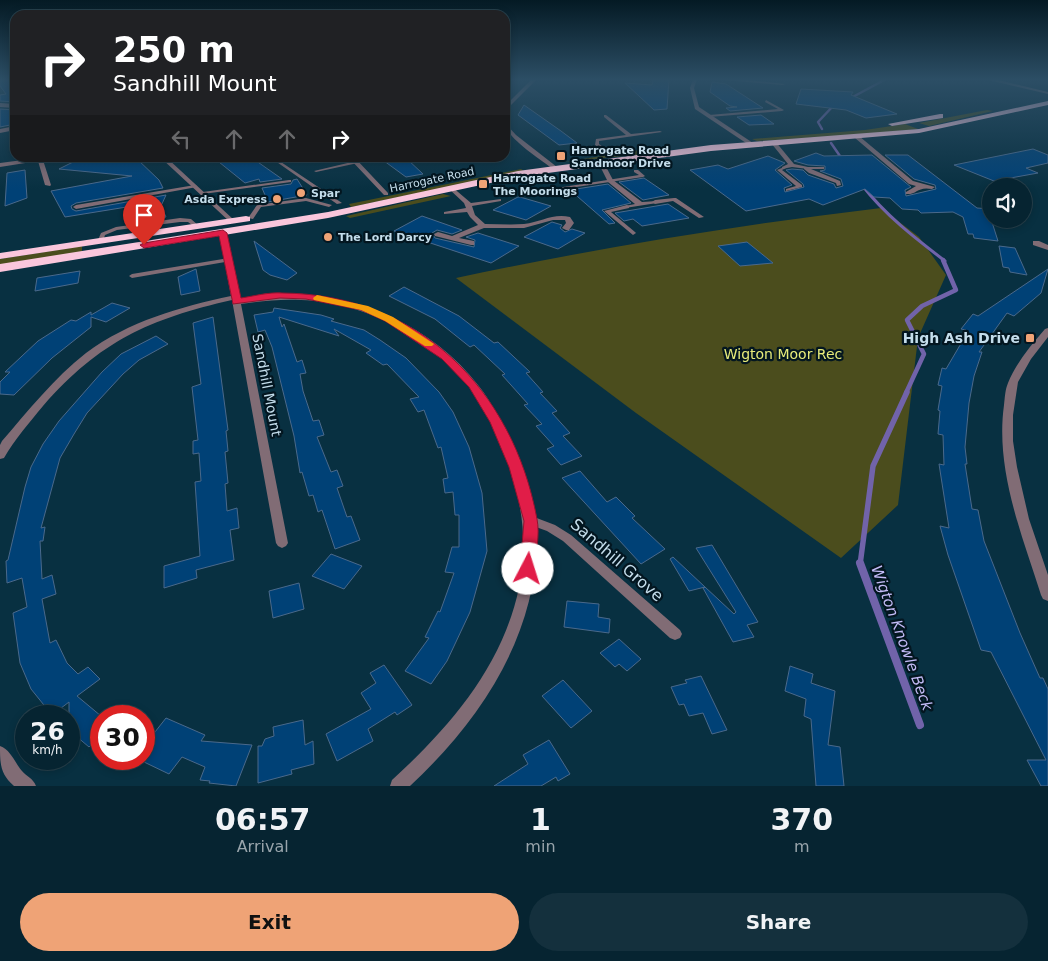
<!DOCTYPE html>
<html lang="en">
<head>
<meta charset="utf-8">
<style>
	body { margin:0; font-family:"DejaVu Sans",sans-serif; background:#14303d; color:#f1f3f6; height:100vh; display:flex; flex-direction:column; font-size:19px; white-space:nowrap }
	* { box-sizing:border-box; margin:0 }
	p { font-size:16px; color:#98a4ab }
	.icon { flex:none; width:28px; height:28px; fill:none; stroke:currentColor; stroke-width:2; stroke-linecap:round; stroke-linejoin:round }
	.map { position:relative; height:786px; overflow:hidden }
	.details { display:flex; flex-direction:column; background:#062431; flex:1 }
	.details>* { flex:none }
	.hud { position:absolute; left:10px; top:10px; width:500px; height:152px; border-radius:15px; box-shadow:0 2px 8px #0003,0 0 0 1px #27414d; background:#202124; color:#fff; overflow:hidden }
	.fabs { position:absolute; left:982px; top:178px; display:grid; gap:10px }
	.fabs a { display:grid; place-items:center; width:50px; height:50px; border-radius:50%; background:#062431; box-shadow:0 2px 8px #0003,0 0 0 1px #27414d; font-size:25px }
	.speed { position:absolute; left:15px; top:705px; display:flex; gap:10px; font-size:25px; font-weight:700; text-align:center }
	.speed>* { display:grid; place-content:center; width:65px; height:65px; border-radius:50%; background:#062431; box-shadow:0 2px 8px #0003,0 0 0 1px #27414d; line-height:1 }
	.speed small { font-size:12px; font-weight:400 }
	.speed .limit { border:8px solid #d22; background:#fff; color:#111 }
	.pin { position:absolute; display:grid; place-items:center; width:42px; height:42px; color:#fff; margin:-51px -21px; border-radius:50% 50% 50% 0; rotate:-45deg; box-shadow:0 0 5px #0007 }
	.pin .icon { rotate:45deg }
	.me { position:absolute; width:55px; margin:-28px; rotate:5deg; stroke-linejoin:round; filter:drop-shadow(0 0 4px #0008) }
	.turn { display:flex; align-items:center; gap:18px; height:105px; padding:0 20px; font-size:22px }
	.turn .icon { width:65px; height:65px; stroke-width:2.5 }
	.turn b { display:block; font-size:35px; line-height:42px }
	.lanes { display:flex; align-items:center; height:48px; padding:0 20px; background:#0003; justify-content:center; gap:25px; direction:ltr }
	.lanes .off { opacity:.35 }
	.eta { display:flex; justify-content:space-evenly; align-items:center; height:85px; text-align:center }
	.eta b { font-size:30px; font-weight:700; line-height:35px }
	.button { display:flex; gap:10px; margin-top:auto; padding:10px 20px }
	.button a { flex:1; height:58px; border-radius:30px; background:#efa376; color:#111; font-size:20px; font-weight:700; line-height:58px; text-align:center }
	.button a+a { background:#14303d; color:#f1f3f6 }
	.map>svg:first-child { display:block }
</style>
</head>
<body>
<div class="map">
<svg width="1048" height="786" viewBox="0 0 1048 786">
	<rect width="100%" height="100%" fill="#083041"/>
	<path fill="#4b4d1d" d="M987 110 993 111 929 126 919 123Z
		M905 124 918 129 872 134 757 141 752 139 865 130Z
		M658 147 664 152 564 162Z
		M521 169 524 171 351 207 349 204Z
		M443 194 451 196 350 218 346 216Z
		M881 208 919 237 946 275 918 338 898 505 841 558 636 413 456 278C597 248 738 225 881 208Z
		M82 246V252L0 265V259Z"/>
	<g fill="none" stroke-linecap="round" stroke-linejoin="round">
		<path stroke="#7163aa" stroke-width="2.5" d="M849 99 886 79
			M822 129 818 122 834 105
			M831 143 842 159"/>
		<path stroke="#7163aa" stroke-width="3" d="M841 158 843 161
			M862 185C885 215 915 238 945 261"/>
		<path stroke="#7163aa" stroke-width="4.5" d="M906 393 924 354 907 320 922 306 956 290 943 260"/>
		<path stroke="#7163aa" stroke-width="5.5" d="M860 565 873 466 907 392"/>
		<path stroke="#7163aa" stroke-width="8" d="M860 563 920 725"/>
	</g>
	<path fill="#004176" stroke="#4a698b" d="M0 79H15V102L0 101V95L6 94 0 86Z
		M653 79H669L667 109 654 110 625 83 652 85Z
		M712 82 726 84 763 108 730 111 726 108 737 107 730 106 710 92Z
		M801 89 853 92 851 95 897 114 866 118 846 110 796 104Z
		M524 105 561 131 577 143 559 145 518 115Z
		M0 109 15 110V124L0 127Z
		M761 115 774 124 749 125 737 117Z
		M1033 149 1048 155V163L1026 168 1038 173 994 181 954 165Z
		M816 153 824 156 872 155 911 187 905 190 906 196 936 189 935 185 914 179 885 155H908L977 208 991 209V219L998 241 974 238 973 234H968L963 217 953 212 921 213 918 210 902 209 890 198 874 197 865 189 823 205 809 199 746 211 690 170 718 165 728 169 768 156 785 163 775 170 792 185 784 188 785 192 804 187 803 184 786 170 792 169 803 170 808 175 834 184 836 188 843 186 841 179 820 171 825 170V166L808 165 794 161Z
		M81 158H136L159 180 163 188 76 203 71 206 72 209 76 211 166 195 161 206 166 217 125 223 139 205 65 217 51 191 132 176 59 169Z
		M214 158H252L282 179 260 182 259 179 245 183Z
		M380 158H406L423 174 406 177Z
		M25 170 27 198 5 206 7 173Z
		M644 178 669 195 643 200 619 182Z
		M297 179 307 195 268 202 262 188 291 184 293 180Z
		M608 184 631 203 602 210 615 223 609 224 570 190Z
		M518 197H520L551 206 526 220 493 210Z
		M668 204 689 218 642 226 633 219 624 221 615 213Z
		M422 216 462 230 452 234 437 230 432 233 435 238 474 247 475 240 466 237 478 233 519 246 491 263 394 231Z
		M552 222 562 225 560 228 565 232 572 229 585 233 558 249 524 237Z
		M254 241 297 273 287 280 270 275 263 270Z
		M747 242 773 263 740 266 718 246Z
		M999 246 1015 248 1027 275 1010 272 1009 268 1003 267Z
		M196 269 200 291 181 295 178 277Z
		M1048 269 1041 293 1014 316 1007 313 979 352H982L974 376 969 403 965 447 967 464H965L972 509 978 510 984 541 1020 633 1040 678H1043L1048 689V786H1041L1027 760H1046L991 652 981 650 948 555 940 526 949 528 939 464 944 465 943 435 938 434 940 411 938 410 942 386 938 385 942 368 946 369 966 335 963 334 966 330 961 329 973 314 978 316Z
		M80 271 78 283 35 291 37 278Z
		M404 287 459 316 494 343 498 342 530 372 526 373 543 392 540 393 557 411 552 413 570 433 563 436 582 456 561 465 547 449 554 446 536 426 542 424 524 405 528 404 502 375 505 374 474 345 470 347 435 319 389 296Z
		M112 303 130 308 106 322 91 317V327L52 358 14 395 0 394V382L10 372H5L38 341 71 320 76 321 91 312V315Z
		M274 308 321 315 334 319 331 321 364 330 380 340 406 358 439 392 453 412 469 447 482 493 487 551 470 612 447 661 431 684 405 671 429 638 425 637 438 611 440 612 454 573 445 572 452 547H459V515H455L453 492 445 493 443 479 448 478 441 447 438 448 424 410 418 412 410 399 419 397 387 364 383 365 366 353 371 350 334 329 339 336 279 317 282 327 284 324 297 362 302 360 306 373 300 374 303 391 313 421 319 420 324 435 317 437 331 472 337 470 343 486 337 488 347 517 351 516 360 540 335 549 322 510 318 512 313 495 309 496 302 472 300 473 294 436 272 347 265 330 258 332 254 315 273 312Z
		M213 317 228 430 226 431 228 451 225 452 228 483 225 484 227 511 237 508 239 528 230 530 234 560 196 570 197 578 164 588V566L200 556 195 482 201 481 199 453 193 454V441L198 440 192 387 201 384 193 323Z
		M156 336 168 344 139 360 123 374 87 413 74 434 60 458 41 528 45 527 43 541H40L42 579 52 575 56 594 42 599 50 643 56 640 67 663 78 674 88 667 100 679 77 696 101 716V735L89 747 69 730V702L52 715 31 689 20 663 13 613 27 607 22 578 7 583 6 561 8 560 25 487 31 467 43 444 59 421 102 372 121 354Z
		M580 471 607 502 616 497 635 516 632 518 665 549 641 564 562 478Z
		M712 545 758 622 747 625 754 637 733 642 703 588 705 587 734 614 736 612 696 548Z
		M331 554 362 566 344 589 312 576Z
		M673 557 705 587 689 591 670 559Z
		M299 583 304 609 273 618 269 591Z
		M567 601 599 604 598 617 610 619 609 633 564 627Z
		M619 639 641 659 627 671 619 664 615 667 600 653Z
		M384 665 412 705 397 715 395 712 368 729 373 741 337 761 326 734 371 709 361 693 376 683 370 673Z
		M790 666 813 674 811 683 835 691 828 745 840 747 844 786H816L811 719 804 716 806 699 785 691Z
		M701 676 727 730 712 734 703 713 689 716 684 704 679 705 671 687 687 683 685 680Z
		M563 680 592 711 571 728 542 696Z
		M166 718 205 735 201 741 252 745 236 786 209 783 210 781 200 780 205 767 182 757 169 774 144 762V746Z
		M303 720 305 745 313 741 314 764 291 770 292 774 258 783V746H262L265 739 274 736 273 727Z
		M549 740 570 774 558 781 556 777 541 786H494L528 764 523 755Z"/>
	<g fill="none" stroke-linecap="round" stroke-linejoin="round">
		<path fill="#816c75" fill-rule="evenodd" d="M766 100 784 110 782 111 709 117 707 116 709 115 778 109 765 102Z
			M604 115H606L631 134 660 131 662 132 599 141V144L610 152 606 153 595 145 596 139 626 135 604 117Z
			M271 158H275L342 203 337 204Z
			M356 161 358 162V163L316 172 314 171Z
			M784 167 786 168 782 170 802 185V187L786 191V189L796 186 777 170Z
			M804 167H824V169H811L840 181 841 185 837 186 836 183 809 173 804 169Z
			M634 170H638L645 176 643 177 563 189 561 188 563 187 639 175 634 172Z
			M289 180H291V182L203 194 201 193 203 192Z
			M195 185 197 186V187L76 209 73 207 76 205Z
			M306 198 332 205 329 207 306 201 261 207 253 219 248 218 257 205Z
			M674 198H676L704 217 699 218 673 201 655 204 652 202 655 200Z
			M627 205 629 206V208L611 212 635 232 636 233 633 235 604 211Z
			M180 218 191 219 199 226 196 228 188 222H180L117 230 105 235 103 241H99L98 240 101 233 116 227Z
			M229 258 231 259V261L132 278 129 276 132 274Z"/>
		<path fill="#816c75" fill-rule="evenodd" d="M532 79H537L505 111V106Z
			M693 79H697L694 88 699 107 753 143V145H749L695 109 690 88Z
			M712 79H738L785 84 783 85Z
			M984 79H994L1048 92V94Z
			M0 103 15 104V108L0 107Z
			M505 123 516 135 557 167V169H553C541 160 505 137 505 123Z
			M15 126V130L0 133V129Z
			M855 136H859L913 181 935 187 932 189C917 186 917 195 906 194V192L916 186 909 184 855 138Z
			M771 141H775L794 164 808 167V169L792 167 782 169V167L788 164 771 143Z
			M38 158H50L43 160 51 185 50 186 45 185 38 161 0 167V163Z
			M161 158H167L234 220V222H230Z
			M349 158H355L388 193V195H384Z
			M599 161H603L613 180 642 202 657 201V203L625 208V206L635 204 608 182 598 162Z
			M451 186 471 203 501 199V201L472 206 475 215 485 224C498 224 511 225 524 224 541 222 553 213 570 217L574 223 569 230H566L562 228 566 223 565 220H553L524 228H484L459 238 474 241V245H471L435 236 434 234 438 232 452 236 478 225 470 217 467 212 444 214V212L466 208 464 203 448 188Z
			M220 231 227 233 240 299C250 298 260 295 270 295 348 289 430 323 478 385 492 402 501 422 510 442 521 466 531 491 534 517L555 525 571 535 680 630 682 634 680 638 675 640 670 638 563 541 547 531 536 527C542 629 482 719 410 786H390L392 780C450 727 502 667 519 588 529 539 521 493 502 448 494 429 486 410 475 394 437 340 367 302 301 300 280 299 261 301 241 304L288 543 286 546 282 548 278 546 276 543 232 300C149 319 100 341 43 406 29 423 15 439 4 458L0 459V445L2 441C28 411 54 378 86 353 129 321 180 307 231 296L219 233Z
			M1033 241H1039L1048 245V250L1033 245Z
			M1048 328V337L1031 359 1018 382 1013 415V441L1017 467 1029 519 1048 575V601L1043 599 1041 595C1022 535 995 470 1004 405 1005 397 1005 390 1008 383 1016 363 1031 345 1045 329Z
			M0 746C11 750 15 763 22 771 27 777 33 778 36 786H14C0 774 0 763 0 746Z"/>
		<path fill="#fac6dc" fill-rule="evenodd" d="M1048 101V105L919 133 711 151 518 177 328 218 0 272V264L328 212 518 171 711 145 919 129Z
			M940 114H943V118L892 126 888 124Z
			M246 216 250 217V221L0 259V253Z"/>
	</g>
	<linearGradient id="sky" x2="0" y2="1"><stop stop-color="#041a24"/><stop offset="0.42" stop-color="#2c4e65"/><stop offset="1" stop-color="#2c4e65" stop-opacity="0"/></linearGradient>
	<rect width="1048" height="189" fill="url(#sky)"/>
	<path fill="#e11d48" stroke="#92132f" d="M223 230 227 233 241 298C254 296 269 292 282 293 418 294 513 389 537 519 540 534 536 553 535 569L533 573H523L520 569 524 521 509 467 490 422 469 387 442 359 385 321 361 310 306 299 280 298 233 304 219 236 144 248 140 245 144 243Z"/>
	<path fill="#f59e0b" d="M317 295 368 306 393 317 434 344 432 346H425L385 321 361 310 314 300 313 298Z"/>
	<g fill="#efa376" stroke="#031620" stroke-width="2">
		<rect x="556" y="151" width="10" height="10" rx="2.5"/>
		<rect x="478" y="179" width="10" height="10" rx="2.5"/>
		<circle cx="301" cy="193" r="5"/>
		<circle cx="277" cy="199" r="5"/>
		<circle cx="328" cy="237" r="5"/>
		<rect x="1025" y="333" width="10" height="10" rx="2.5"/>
	</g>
	<g text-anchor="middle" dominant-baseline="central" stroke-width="4.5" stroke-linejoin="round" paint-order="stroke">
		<g font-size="11" font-weight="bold" fill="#c4ddeb" stroke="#031620" text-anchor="start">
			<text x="571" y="150">Harrogate Road<tspan x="571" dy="13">Sandmoor Drive</tspan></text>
			<text x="493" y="178">Harrogate Road<tspan x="493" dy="13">The Moorings</tspan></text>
			<text x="311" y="193">Spar</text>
			<text x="267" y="199" text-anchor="end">Asda Express</text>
			<text x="338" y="237">The Lord Darcy</text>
		</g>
		<g font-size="11" fill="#c4ddeb" stroke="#031620">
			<text transform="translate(432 180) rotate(-12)">Harrogate Road</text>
		</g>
		<g font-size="14" font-weight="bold" fill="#c4ddeb" stroke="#031620" text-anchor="end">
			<text x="1020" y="338">High Ash Drive</text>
		</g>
		<g font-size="14" fill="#e7ec7a" stroke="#031620">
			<text x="783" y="354">Wigton Moor Rec</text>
		</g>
		<g font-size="14" fill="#c4ddeb" stroke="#031620">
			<text transform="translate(267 385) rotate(79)">Sandhill Mount</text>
		</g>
		<g font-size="15" font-style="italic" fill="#c3bbf6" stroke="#031620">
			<text transform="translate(902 638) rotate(70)">Wigton Knowle Beck</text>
		</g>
		<g font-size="16" fill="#c4ddeb" stroke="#031620">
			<text transform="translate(617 560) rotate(41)">Sandhill Grove</text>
		</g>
	</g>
</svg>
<div class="fabs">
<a><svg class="icon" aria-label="sound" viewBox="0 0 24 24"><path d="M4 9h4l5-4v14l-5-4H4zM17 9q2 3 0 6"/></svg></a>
</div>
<div class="speed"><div>26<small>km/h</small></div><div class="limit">30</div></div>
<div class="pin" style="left:144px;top:245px;background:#d93025"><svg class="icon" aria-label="arrive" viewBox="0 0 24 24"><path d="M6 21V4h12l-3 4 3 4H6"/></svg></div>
<svg class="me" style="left:528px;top:569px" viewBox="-20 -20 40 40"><circle r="19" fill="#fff"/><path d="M0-13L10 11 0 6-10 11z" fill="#e11d48"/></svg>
<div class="hud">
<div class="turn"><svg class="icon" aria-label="right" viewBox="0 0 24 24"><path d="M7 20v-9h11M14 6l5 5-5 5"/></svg><div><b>250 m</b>Sandhill Mount</div></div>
<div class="lanes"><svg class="icon off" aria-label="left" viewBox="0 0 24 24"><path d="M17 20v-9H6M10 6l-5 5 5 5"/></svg><svg class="icon off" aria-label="ahead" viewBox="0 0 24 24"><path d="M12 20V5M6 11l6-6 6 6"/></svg><svg class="icon off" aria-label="ahead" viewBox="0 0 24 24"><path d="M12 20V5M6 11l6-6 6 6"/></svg><svg class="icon" aria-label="right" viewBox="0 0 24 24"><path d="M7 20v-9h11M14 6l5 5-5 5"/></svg></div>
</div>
</div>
<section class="details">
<div class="eta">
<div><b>06:57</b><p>Arrival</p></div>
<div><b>1</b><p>min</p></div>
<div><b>370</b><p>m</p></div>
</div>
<div class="button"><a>Exit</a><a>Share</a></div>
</section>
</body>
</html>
